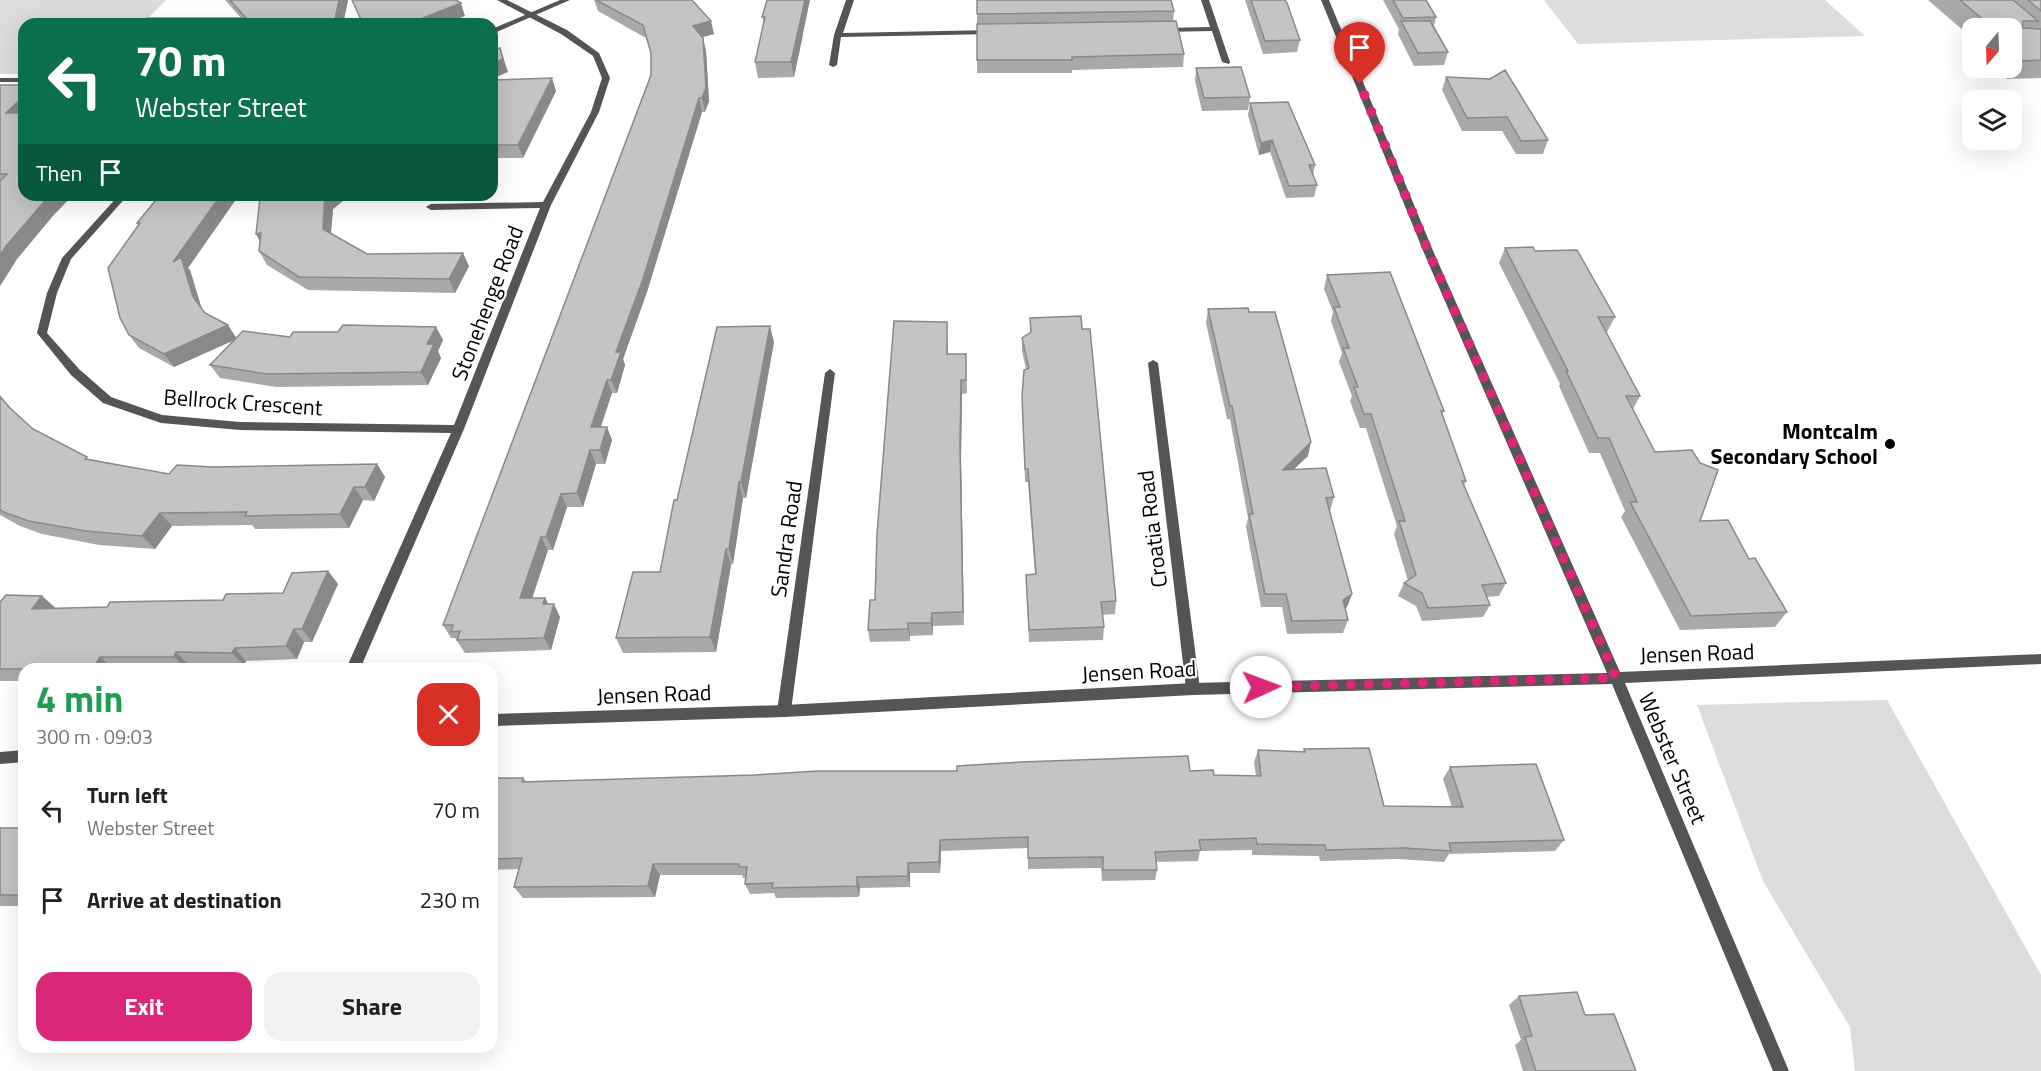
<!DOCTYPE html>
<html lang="en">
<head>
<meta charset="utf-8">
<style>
	body { margin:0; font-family:"Titillium Web",sans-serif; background:#f2f2f2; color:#202124; height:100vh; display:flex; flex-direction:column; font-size:22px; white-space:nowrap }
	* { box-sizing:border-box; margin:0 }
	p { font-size:20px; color:#757577 }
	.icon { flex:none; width:33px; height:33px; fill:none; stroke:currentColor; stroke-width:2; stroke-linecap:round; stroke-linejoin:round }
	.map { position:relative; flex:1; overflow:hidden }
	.drawer { position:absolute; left:18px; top:663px; width:480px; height:390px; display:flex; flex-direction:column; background:#fff; border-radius:18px; box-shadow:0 6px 24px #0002 }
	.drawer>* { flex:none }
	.guide { position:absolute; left:18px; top:18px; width:480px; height:183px; border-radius:18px; box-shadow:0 6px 24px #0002; background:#0b6e4f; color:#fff; overflow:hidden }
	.needle { width:39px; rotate:199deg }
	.buttons { position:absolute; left:1962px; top:18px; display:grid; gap:12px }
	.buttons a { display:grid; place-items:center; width:60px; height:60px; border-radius:12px; background:#fff; box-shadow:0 6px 24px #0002; font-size:30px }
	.pin { position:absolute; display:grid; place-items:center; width:51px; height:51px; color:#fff; margin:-62px -26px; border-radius:50% 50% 50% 0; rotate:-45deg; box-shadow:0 0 6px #0007 }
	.pin .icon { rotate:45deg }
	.me { position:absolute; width:66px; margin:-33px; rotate:88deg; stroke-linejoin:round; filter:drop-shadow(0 0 4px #0008) }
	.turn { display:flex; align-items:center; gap:21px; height:126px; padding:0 18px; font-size:27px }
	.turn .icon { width:78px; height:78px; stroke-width:2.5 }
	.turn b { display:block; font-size:42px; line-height:51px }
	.then { display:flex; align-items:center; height:57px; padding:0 18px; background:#0003; gap:12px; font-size:22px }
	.round { display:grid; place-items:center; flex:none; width:63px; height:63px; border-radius:18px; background:#f2f2f2 }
	.summary { display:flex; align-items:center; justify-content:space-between; height:102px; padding:0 18px }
	h1 { font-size:36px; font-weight:700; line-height:45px; color:#1e9e55 }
	.primary-button { display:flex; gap:12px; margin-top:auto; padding:12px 18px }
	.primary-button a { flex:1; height:69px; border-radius:18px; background:#db2777; color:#fff; font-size:24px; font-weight:700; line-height:69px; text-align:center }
	.primary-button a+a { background:#f2f2f2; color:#202124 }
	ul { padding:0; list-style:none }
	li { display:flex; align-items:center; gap:18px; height:90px; padding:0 18px }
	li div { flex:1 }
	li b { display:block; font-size:22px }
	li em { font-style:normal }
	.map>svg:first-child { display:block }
</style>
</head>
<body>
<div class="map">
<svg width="2041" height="1071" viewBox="0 0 2041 1071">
	<rect width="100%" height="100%" fill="#fff"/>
	<path fill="#dcdcdc" d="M0 0H166L142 24H24V74H0Z
		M1544 0H1825L1865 36 1578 44Z
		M1887 700 2041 975V1071H1855L1850 1027 1763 881 1697 705Z"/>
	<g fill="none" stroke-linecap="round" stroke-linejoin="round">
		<path fill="#555" fill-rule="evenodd" d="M846 0H854L843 33 993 30 997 32 993 34 841 37 837 65 833 67 829 65 834 35Z
			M1201 0H1209L1230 62 1229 64 1222 62 1212 31 1163 32 1159 30 1163 28 1210 27Z
			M1967 41H1972V45H1967Z"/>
		<path fill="#555" fill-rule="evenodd" d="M497 0H507L567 30 599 53 610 78 599 112 551 205 464 429 360 669H346L451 433 240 430 161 423 103 403 71 375 37 333 47 293 62 258 119 195H128L71 259 57 293 47 333 79 369 111 397 162 415 240 422 454 425 540 208 431 210 426 207 431 204 543 202 591 112 602 78 593 56 561 34Z
			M1153 360 1158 363 1200 689 1198 693 1193 695 1188 693 1186 689 1148 363Z
			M830 369 835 373 791 711 789 715 784 717 779 715 777 711 825 373Z"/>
		<path fill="#555" fill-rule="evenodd" d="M560 0H570L492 34V29Z
			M1321 0H1329L1434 253 1620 672 2041 654V664L1625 683 1789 1071H1773L1612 684 1193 695 784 717 492 726V714L784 705 1193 683 1607 673 1424 253Z
			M0 78H24V82H0Z
			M24 750V762L0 764V752Z"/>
	</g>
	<path fill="#a9a9a9" d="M225 0H348L343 24H140L241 18Z
		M594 0H692L714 34 702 37 706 51 709 101 705 112H702L647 292 623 359 625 365 617 393H612L601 427 612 440 605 464H596L583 507H567L553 550H548L532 598H545L548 604 560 617 551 650 465 653 455 638H451L443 625 651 75V54L646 38 598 11Z
		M767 0 803 35 794 77 758 78 755 62 764 23 762 17Z
		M1245 0H1285L1300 40 1297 52 1263 54Z
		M1383 0H1426L1436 17 1434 26 1448 52 1444 65 1414 66 1398 34 1399 29Z
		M1928 0H2041V78L2007 79 1995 68H2012V28H1972V38Z
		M1174 11 1173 21 1184 54 1183 67 1072 70V73H977V14Z
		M1196 68 1250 97 1248 110 1202 111 1195 81Z
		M1446 77 1548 140 1543 154H1516L1502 131H1462L1442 90Z
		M492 80 556 91 523 158H492Z
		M0 85 51 218 17 259 0 286Z
		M1250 103 1315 165 1313 175 1317 185 1314 197 1286 198 1270 152 1259 155 1248 115Z
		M160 195H239L188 268 190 270 202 309 205 313 237 338 290 337 338 332 436 327 443 340 438 351 441 358 428 385 276 387 220 378 210 365 234 340 174 367 139 348 129 335 139 225 137 223Z
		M264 195H350L333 209 331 233 367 254 469 266 455 293 308 290 267 265 259 251 260 242 256 234Z
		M1505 248 1535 251 1615 317 1607 332H1606L1640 396 1633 409 1655 452 1700 521 1749 559 1787 612 1775 627 1680 630 1621 517 1625 511 1600 453H1589L1559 386 1560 384 1499 263Z
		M1327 275 1444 411 1442 416 1466 481 1464 485 1506 583 1499 596 1487 597 1490 605 1483 617 1422 621 1416 606 1398 596 1404 583 1408 581 1394 534 1397 526 1366 428H1360L1350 401 1352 396 1339 362 1342 353 1331 321 1333 312 1324 289Z
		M1208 309 1308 456 1294 469 1334 497 1330 511H1329L1352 594 1347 607 1345 608 1348 620 1343 633 1287 634 1282 607H1261L1246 527 1248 518 1230 419H1227L1206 323Z
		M1030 318 1116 601 1115 614 1102 615 1104 627 1103 640 1029 642 1026 575 1035 574 1028 482H1025L1022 396 1026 369 1022 351V338L1030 333Z
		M947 322 948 354H966L967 393 962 394 961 459 964 625 933 626V635L910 636V641L870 642 868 630Z
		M774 342 746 498H743L733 564 731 565 716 652 623 653 616 638 660 572 677 500Z
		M0 395 15 413 33 429 89 459 169 474 213 467 377 464 385 477 374 501 363 500 349 528 255 529 252 525 172 526 155 549 99 545 42 534 20 526 0 515Z
		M328 571 338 584 312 642H304L297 659 246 661 244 665H189L187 669H24V681H0V602L42 596 56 608 107 607 223 600 283 593Z
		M1304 749 1384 806 1452 807 1443 779 1450 767 1564 840 1555 851 1449 854 1444 862 1398 859 1320 861 1319 856 1252 855V850L1200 851 1198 861 1156 862 1157 870 1155 880 1102 881 1101 868 1028 869V848L941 851 940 873H910V887L860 888 859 897 776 898 774 893 750 894 745 884V878H743L742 875H660L655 897 523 898 514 887 519 869 492 870V789L523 778 526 781 1190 771 1214 775 1256 776 1254 762 1258 750 1303 752Z
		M0 828H24V906H0Z
		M1519 996 1585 1015 1636 1071H1523L1515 1045 1521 1040 1509 1005Z"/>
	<path fill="#898989" d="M339 0H348L343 24H334Z
		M805 0H810L794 77 791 62Z
		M461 3 465 16 445 24H408Z
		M711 21 714 34 696 39 693 26Z
		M703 38 706 51 709 101 705 112 702 98Z
		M500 48 508 72 492 79V64Z
		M552 78 556 91 523 158 518 145Z
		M24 96V118L6 113Z
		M699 98 702 112 647 292 623 359 625 365 617 393 611 380 616 352Z
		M1272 140 1270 152 1259 155 1261 143Z
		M50 195H73L51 218 17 259 0 286V255L6 246Z
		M221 195H239L188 268 190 270 202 310 193 297 173 262Z
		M325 195H350L333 209 330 242 323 229Z
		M261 233 264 248 256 234Z
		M463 253 469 266 455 293 449 279Z
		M228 325 237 339 174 367 164 354Z
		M770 326 774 342 746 498 741 482Z
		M436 327 443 340 438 351 441 358 428 385 421 372 427 344Z
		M607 380 612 393 596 440 591 427Z
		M961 380 962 394 961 459 964 625 960 445Z
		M607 427 612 440 605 464 600 450Z
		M1311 442 1308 456 1279 483 1283 470Z
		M590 450 596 464 583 507 577 493Z
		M377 464 385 477 374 501 365 487Z
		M739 482 743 498 733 564 729 549Z
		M354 487 363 500 349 528 340 514Z
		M561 494 567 507 553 550 546 537Z
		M160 513 172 526 155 549 142 536Z
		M541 537 548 550 528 611 520 598Z
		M726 549 731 565 716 652 710 637Z
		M328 571 338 584 312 642 302 629Z
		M1352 594 1347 607 1338 613 1343 600Z
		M42 596 56 609H32Z
		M545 598 552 610 543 604Z
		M554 604 560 617 551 650 544 638Z
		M932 613 933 626V635L931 623Z
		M908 623 910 636V641L908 629Z
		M294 629 304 642 297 659 286 646Z
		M235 648 246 661 244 665 232 653Z
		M176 652 189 665 187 669 174 657Z
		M100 657 114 669H100L95 665Z
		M52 665 57 669H49Z
		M940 840 941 851 940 873 939 862Z
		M908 863 910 873V887L908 876Z
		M653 864 660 875 655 897 648 886Z
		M857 877 860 888 859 897 857 886Z"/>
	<path fill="#c4c4c4" stroke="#898989" stroke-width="1.5" d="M230 0H339L334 24H140L147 18H246Z
		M352 0H456L461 3 408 24H405V23L399 24H363Z
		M596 0H692L711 21 693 26 703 38 706 88 702 98H699L643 279 616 352H621L611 380H607L591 427H607L600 450H590L577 493 561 494 546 537H541L520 598H545L543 604H554L544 638 457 640 460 631 451 632 453 625H443L651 75V53L643 25Z
		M767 0H805L791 62H755L765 17H762Z
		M977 0H1171L1174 11 977 14Z
		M1251 0H1285L1287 3 1300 40 1265 41Z
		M1393 0H1426L1436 17 1403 18Z
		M1960 0H2013L2038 21H2023V28L2041 29V60L2020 61 2012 53V28H1993Z
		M2028 0H2041V11Z
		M1176 21 1184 54 1072 57V60H977V24Z
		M1401 21H1430L1448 52 1418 53Z
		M500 48 503 59 492 64V50Z
		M1241 67 1250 97 1204 98 1196 68Z
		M1505 70 1548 140 1521 141 1507 117 1467 118 1446 77 1490 79Z
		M552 78 518 145H492V80Z
		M0 85H24V96L6 113H24V195H50L6 246 0 255V181L7 174H0Z
		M1288 102 1315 165H1309L1317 185 1289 186 1272 140 1261 143 1250 103Z
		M160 195H221L173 262 181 257 193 297 205 313 228 325 164 354 129 335 120 318 108 268 140 223H137Z
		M264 195H325L323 229 367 254 463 253 449 279 299 277 259 251 261 233 256 234 260 198Z
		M1533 247 1535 251 1577 250 1615 317H1598L1640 396H1626L1655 452 1692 450 1700 463 1718 470 1700 521 1728 520 1749 559 1755 558 1787 612 1691 616 1630 502H1637L1609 438H1598L1566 371H1568L1505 248Z
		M1390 272 1444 411H1441L1466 481H1462L1506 583 1482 585 1490 605 1428 608 1422 593 1404 583 1416 575 1399 521H1405L1371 414H1364L1354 387H1358L1343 348H1349L1334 307H1340L1327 275Z
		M1248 308 1249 312H1275L1311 442 1283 470 1326 468 1334 497 1326 498 1352 594 1343 600 1348 620 1292 621 1286 594H1265L1249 514H1253L1232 406H1230L1208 309Z
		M1081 316 1082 329H1090L1116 601 1101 602 1104 627 1029 630 1026 575 1036 574 1028 469H1025L1022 396 1024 370 1029 368 1022 338 1031 332 1030 318Z
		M894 321 947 322V354H966V380H961L960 445 963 612 932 613 931 623H908V629L868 630 870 600H875L877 534Z
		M343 325 436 327 427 344H434L421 372 267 374 210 365 243 331 290 337 293 332H338Z
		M770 326 741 482H739L729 549H726L710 637 616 638 633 572H660L674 500H677L717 327Z
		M0 397 10 408 33 429 87 457 85 459 169 474 177 465 213 467 377 464 365 487H354L340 514 245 516 247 512 160 513 142 536 86 531 29 521 6 513 0 510Z
		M328 571 302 629H294L286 646 235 648 232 653 176 652 174 657H100L95 665H52L49 669H0V602L6 595 42 596 32 609 107 607 110 602 223 600 226 594 283 593 292 573Z
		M1369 748 1384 806 1463 807 1450 767 1536 764 1564 840 1449 843 1451 851 1404 848 1326 850 1325 845 1257 844 1256 838 1199 840 1201 850 1155 852 1157 870H1103V857L1028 858V837L940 840 939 862 908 863V876L857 877V886L772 888 773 883 745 884 747 867H739V864H653L648 886 514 887 522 858 492 859V789H493L497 778H523L522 782 754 775 818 771H957V766L1021 762 1188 756 1190 771 1213 770 1214 775 1261 776 1258 750 1305 752 1304 749Z
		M0 828H24V895H0Z
		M1577 992 1585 1015 1614 1014 1636 1071H1536L1525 1037 1532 1036 1519 996Z"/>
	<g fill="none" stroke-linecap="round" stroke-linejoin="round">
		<path stroke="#db2777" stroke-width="10" stroke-dasharray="0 18" d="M1261 687 1616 678 1429 253 1360 84"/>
	</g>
	<circle fill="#000" stroke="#fff" stroke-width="2" cx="1890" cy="444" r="6"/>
	<g text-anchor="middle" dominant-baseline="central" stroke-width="4.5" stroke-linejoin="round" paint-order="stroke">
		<g font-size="22" fill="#000" stroke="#fff">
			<text transform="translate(487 303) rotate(-69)">Stonehenge Road</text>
			<text transform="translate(243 402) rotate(4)">Bellrock Crescent</text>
			<text transform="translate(1152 529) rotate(-97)">Croatia Road</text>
			<text transform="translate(786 539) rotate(-82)">Sandra Road</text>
			<text transform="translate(1697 653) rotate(-2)">Jensen Road</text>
			<text transform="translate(1139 671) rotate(-3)">Jensen Road</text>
			<text transform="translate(654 694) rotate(-2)">Jensen Road</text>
			<text transform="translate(1673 758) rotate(67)">Webster Street</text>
		</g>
		<g font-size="22" font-weight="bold" fill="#000" stroke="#fff" text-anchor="end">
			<text x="1878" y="431">Montcalm<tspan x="1878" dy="25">Secondary School</tspan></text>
		</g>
	</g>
</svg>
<div class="buttons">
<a><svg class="needle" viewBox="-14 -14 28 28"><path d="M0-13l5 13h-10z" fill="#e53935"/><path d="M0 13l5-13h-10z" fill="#757577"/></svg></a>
<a><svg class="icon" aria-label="layers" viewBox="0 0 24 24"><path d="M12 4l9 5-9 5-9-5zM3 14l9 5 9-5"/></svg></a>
</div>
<div class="pin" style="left:1360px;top:84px;background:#d93025"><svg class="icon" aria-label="arrive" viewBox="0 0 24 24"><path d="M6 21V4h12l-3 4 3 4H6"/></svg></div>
<svg class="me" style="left:1261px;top:687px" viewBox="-20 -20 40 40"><circle r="19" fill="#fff"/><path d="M0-13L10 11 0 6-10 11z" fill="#db2777"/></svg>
<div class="guide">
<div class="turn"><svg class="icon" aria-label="left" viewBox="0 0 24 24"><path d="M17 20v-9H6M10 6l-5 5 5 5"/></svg><div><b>70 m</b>Webster Street</div></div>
<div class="then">Then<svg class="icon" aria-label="arrive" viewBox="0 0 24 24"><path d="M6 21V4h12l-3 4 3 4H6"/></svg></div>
</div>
<section class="drawer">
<div class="summary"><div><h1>4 min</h1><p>300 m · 09:03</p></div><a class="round" style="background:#d93025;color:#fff"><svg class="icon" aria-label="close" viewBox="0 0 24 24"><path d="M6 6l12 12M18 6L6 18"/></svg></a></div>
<ul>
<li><svg class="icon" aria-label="left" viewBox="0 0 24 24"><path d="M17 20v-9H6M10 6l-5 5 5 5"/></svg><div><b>Turn left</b><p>Webster Street</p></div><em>70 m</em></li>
<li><svg class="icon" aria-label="arrive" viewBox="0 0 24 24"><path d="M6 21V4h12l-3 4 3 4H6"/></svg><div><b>Arrive at destination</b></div><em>230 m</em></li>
</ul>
<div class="primary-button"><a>Exit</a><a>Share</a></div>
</section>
</div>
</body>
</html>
